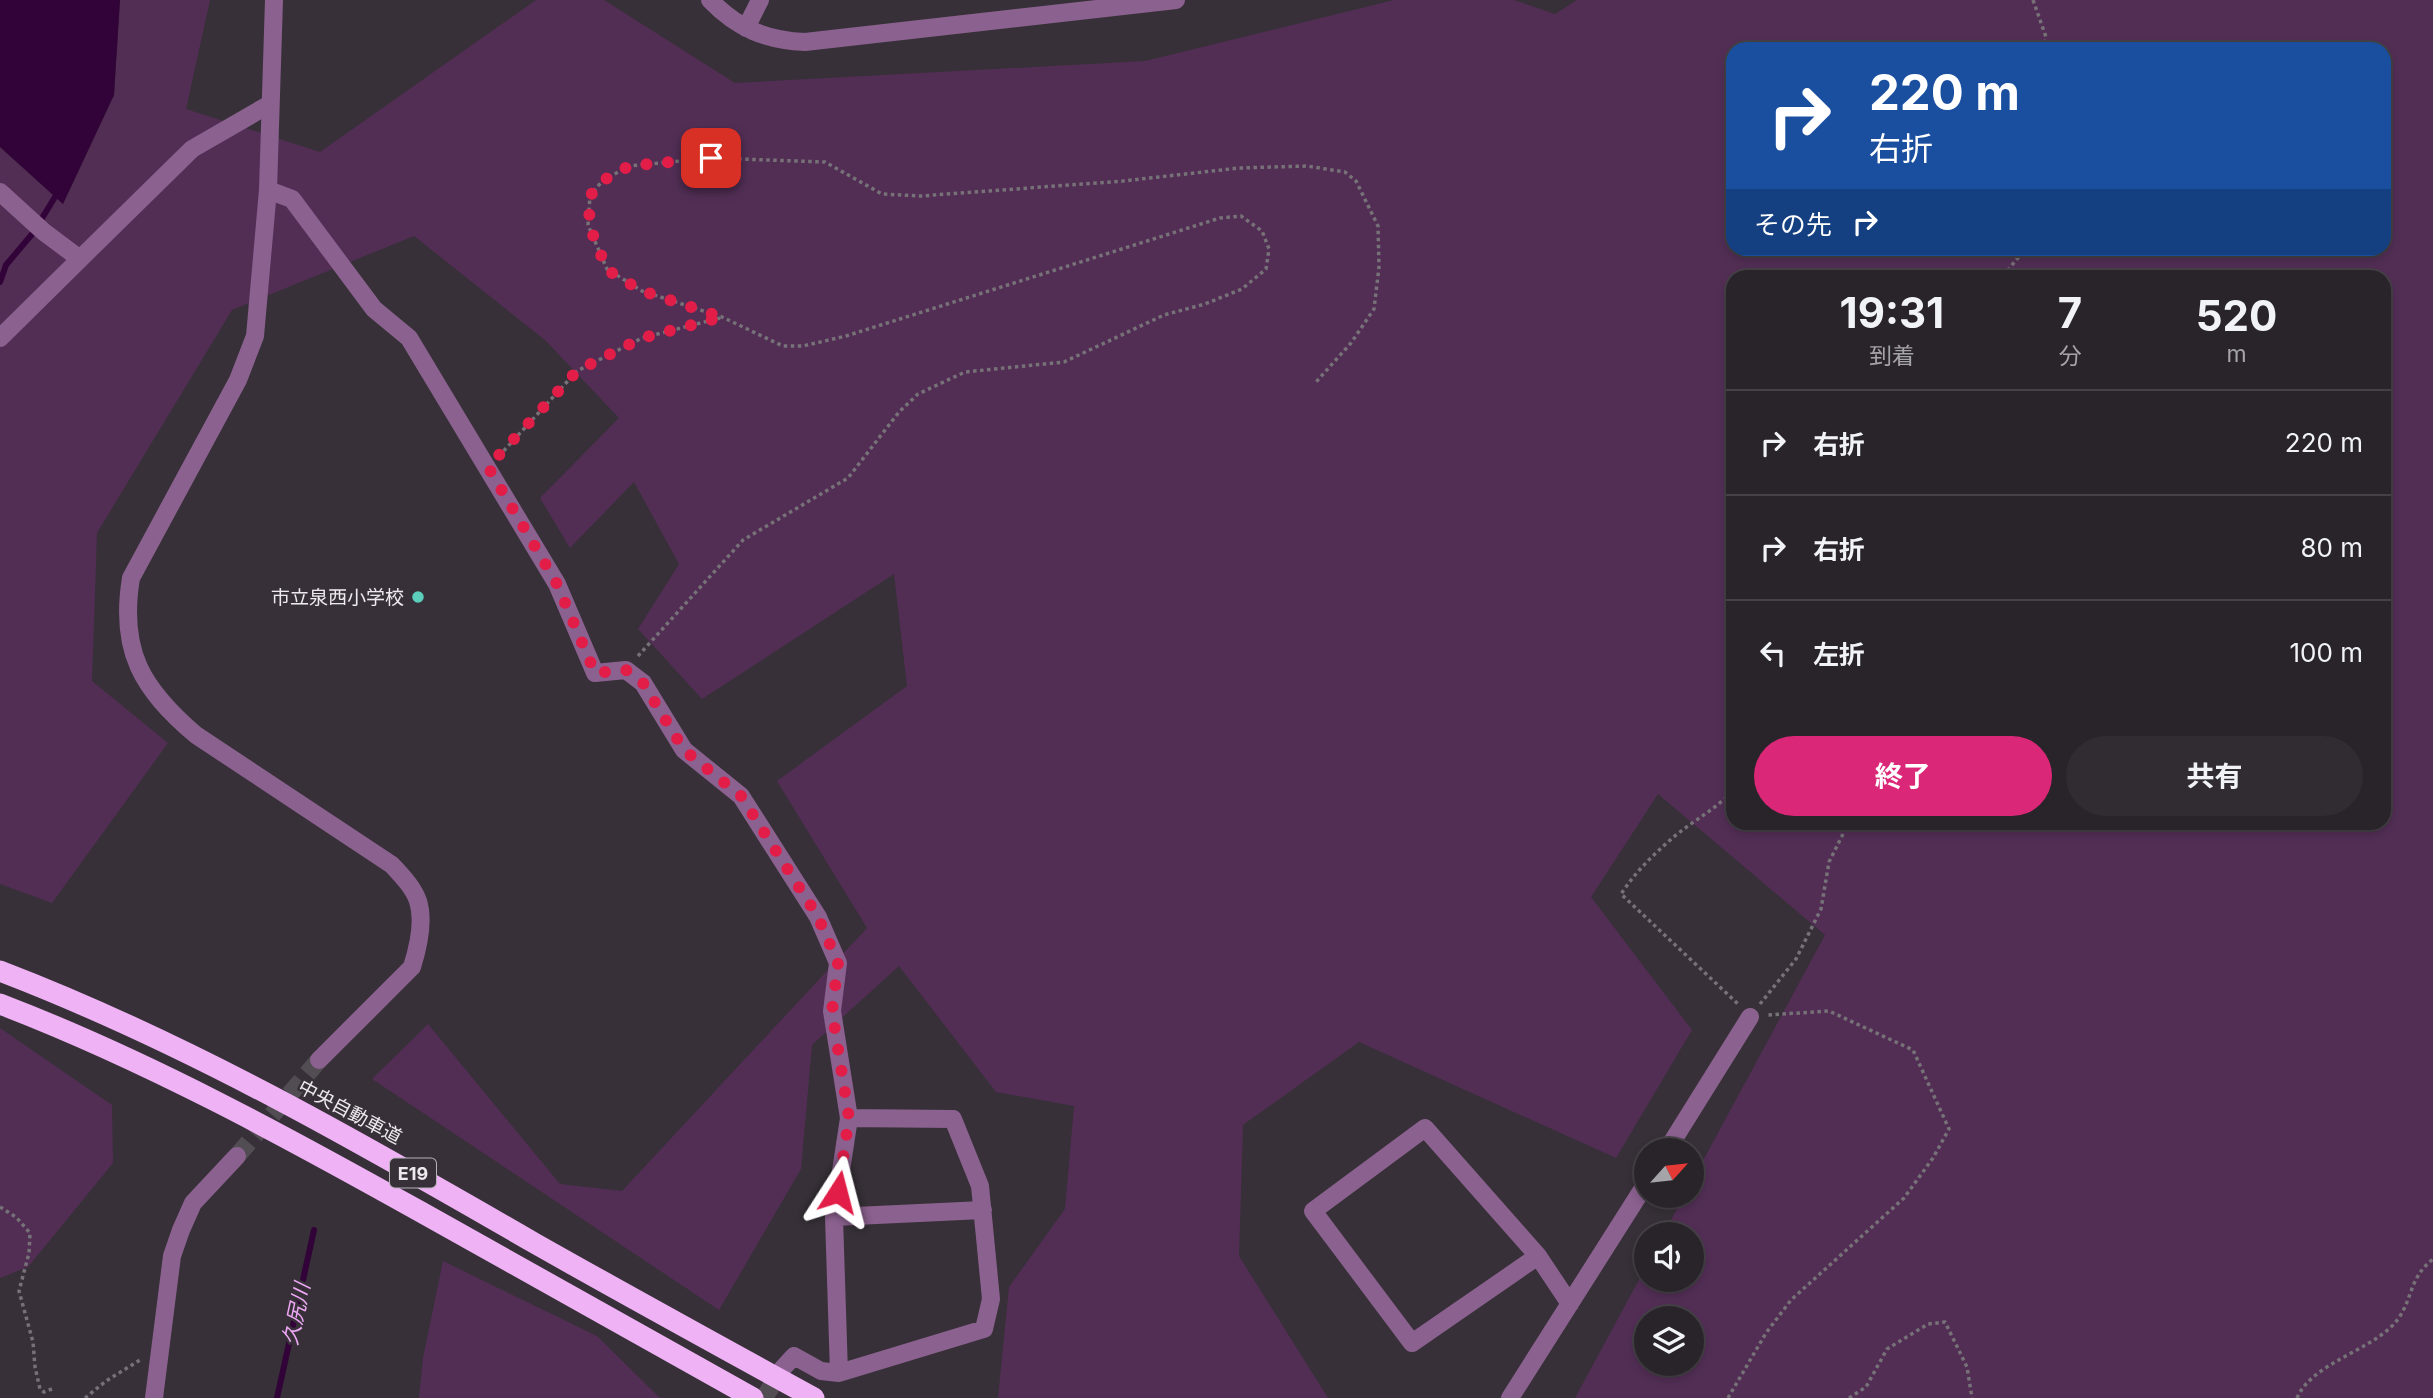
<!DOCTYPE html>
<html lang="ja">
<head>
<meta charset="utf-8">
<style>
	body { margin:0; font-family:Inter,"Noto Sans JP",sans-serif; background:#312c32; color:#f1f3f6; height:100vh; display:flex; flex-direction:column; font-size:26px; white-space:nowrap }
	* { box-sizing:border-box; margin:0 }
	p { font-size:23px; color:#a5a4a8 }
	.icon { flex:none; width:38px; height:38px; fill:none; stroke:currentColor; stroke-width:2; stroke-linecap:round; stroke-linejoin:round }
	.map { position:relative; flex:1; overflow:hidden }
	.sheet { position:absolute; left:1726px; top:270px; width:665px; height:560px; display:flex; flex-direction:column; background:#29242a; border-radius:21px; box-shadow:0 4px 10px #0003,0 0 0 2px #454147 }
	.sheet>* { flex:none }
	.hud { position:absolute; left:1726px; top:42px; width:665px; height:214px; border-radius:21px; box-shadow:0 4px 10px #0003,0 0 0 2px #454147; background:#1a4fa0; color:#fff; overflow:hidden }
	.needle { width:46px; rotate:63deg }
	.controls { position:absolute; left:1634px; top:1138px; display:grid; gap:14px }
	.controls a { display:grid; place-items:center; width:70px; height:70px; border-radius:50%; background:#29242a; box-shadow:0 4px 10px #0003,0 0 0 2px #454147; font-size:35px }
	.pin { position:absolute; display:grid; place-items:center; width:60px; height:60px; color:#fff; margin:-30px; border-radius:14px; box-shadow:0 4px 10px #0006 }
	.me { position:absolute; width:77px; margin:-38px; rotate:9deg; stroke-linejoin:round; filter:drop-shadow(0 0 5px #0008) }
	.turn { display:flex; align-items:center; gap:24px; height:147px; padding:0 28px; font-size:32px }
	.turn .icon { width:91px; height:91px; stroke-width:2.5 }
	.turn b { display:block; font-size:49px; line-height:60px }
	.then { display:flex; align-items:center; height:66px; padding:0 28px; background:#0003; gap:14px; font-size:26px }
	.eta { display:flex; justify-content:space-evenly; align-items:center; height:119px; text-align:center }
	.eta b { font-size:42px; font-weight:700; line-height:49px }
	.action { display:flex; gap:14px; margin-top:auto; padding:14px 28px }
	.action a { flex:1; height:80px; border-radius:42px; background:#db2777; color:#fff; font-size:28px; font-weight:700; line-height:80px; text-align:center }
	.action a+a { background:#312c32; color:#f1f3f6 }
	ul { padding:0; list-style:none }
	li { display:flex; align-items:center; gap:21px; height:105px; padding:0 28px; border-top:2px solid #454147 }
	li div { flex:1 }
	li b { display:block; font-size:26px }
	li em { font-style:normal }
	.map>svg:first-child { display:block }
</style>
</head>
<body>
<div class="map">
<svg width="2433" height="1398" viewBox="0 0 2433 1398">
	<rect width="100%" height="100%" fill="#373038"/>
	<path fill="#522e55" fill-rule="evenodd" d="M120 0H210L186 109 320 152 536 0H604L735 83 1145 61 1394 0H1514L1555 14 1577 0H2433V1398H1575L1647 1265V1279H1692V1234H1664L1684 1195H1692V1181L1825 935 1658 794 1591 897 1692 1030 1616 1158 1359 1042 1243 1125 1239 1256 1328 1398H998L1009 1287 1065 1209 1074 1106 996 1092 899 966 812 1045 801 1169 719 1310 372 1079 428 1024 560 1184 622 1191 867 928 777 781 907 686 894 574 702 699 638 629 679 564 634 482 570 548 540 498 619 418 545 340 414 236 232 310 97 533 92 681 168 743 52 903 0 884V147L63 204 114 95ZM1732 49H2384V248H1732ZM1732 276H2384V822H1732ZM1647 1318H1692V1363H1647Z
		M0 1028 112 1105 113 1163 28 1267 0 1278Z
		M443 1261 597 1336 660 1398H419L423 1358Z"/>
	<path fill="#320338" d="M0 0H120L114 95 63 204 0 147Z"/>
	<g fill="none" stroke-linecap="round" stroke-linejoin="round">
		<path stroke="#320338" stroke-width="6" d="M0 282 6 265 33 233 55 197
			M277 1398 314 1230"/>
		<path stroke="#524c53" stroke-width="18" stroke-dasharray="18 9" stroke-linecap="butt" d="M764 1398 782 1369"/>
		<path stroke="#524c53" stroke-width="18" stroke-dasharray="18 9" stroke-linecap="butt" d="M237 1156 319 1060"/>
		<path stroke="#777178" stroke-width="3.5" stroke-dasharray="3.5 3.5" stroke-linecap="butt" d="M2033 0 2046 37 2044 49
			M2003 276 2026 248
			M499 456 577 371 642 338 720 318
			M638 656 743 540 848 478 899 412 918 394 965 372 1064 362 1164 315 1205 304 1242 289 1266 269 1269 249 1262 231 1241 216 1220 218 846 336 803 346H783L722 317 642 291 607 269 588 225 590 196 602 181 629 166 711 158 825 162 882 194 921 196 1123 181 1239 168 1307 166 1345 172 1356 181 1378 226 1379 267 1374 309 1351 343 1316 382
			M1732 792C1715 809 1695 820 1676 835 1655 853 1636 871 1621 894L1738 1004
			M1760 1004 1796 959 1821 909 1829 862 1849 822
			M0 1207 16 1217 30 1233 29 1253 19 1291 33 1342 35 1367 40 1389 44 1392 52 1389
			M85 1398 106 1381 140 1360
			M1728 1398 1766 1333 1791 1300 1904 1198 1933 1158 1949 1129 1913 1050 1829 1011 1768 1015
			M1849 1398 1866 1387 1887 1349 1928 1324 1945 1322 1967 1367 1972 1398
			M2297 1398C2311 1365 2365 1352 2391 1327 2414 1305 2406 1280 2433 1259"/>
		<path stroke="#8b618f" stroke-width="18" d="M710 0C738 29 766 40 805 42L1176 0
			M746 28 760 0
			M268 190 292 199 374 309 409 338 557 584 595 673 626 670 643 683 684 750 741 796 818 917 838 963 832 1011 849 1118 834 1217 839 1373
			M0 192 44 232 80 259 192 149 270 104
			M0 338 80 259
			M1667 1150 1750 1017
			M834 1217 983 1210
			M1538 1256 1412 1343 1313 1211 1425 1128 1538 1256 1570 1304
			M782 1369 794 1356 821 1371 839 1373 984 1329 991 1299 980 1186 953 1119 849 1118
			M1510 1398 1647 1182"/>
		<path stroke="#8b618f" stroke-width="18" d="M274 0 268 190 255 336 238 380 131 578C119 651 142 689 196 735L392 865C402 876 413 887 418 901 424 920 418 948 412 967L319 1060
			M154 1398 172 1256 181 1230 193 1203 237 1156"/>
		<path stroke="#efb2f5" stroke-width="21" d="M0 971C188 1043 363 1144 536 1244 628 1296 721 1347 814 1398
			M0 1004C146 1060 285 1136 421 1212 532 1274 643 1336 753 1398"/>
	</g>
	<g fill="none" stroke-linecap="round" stroke-linejoin="round">
		<path stroke="#e11d48" stroke-width="12" stroke-dasharray="0 21.6" d="M711 158 629 166 602 181 590 196 589 225 607 270 642 291 722 317 642 338 577 371 488 467 557 584 595 673 626 670 643 683 684 750 741 796 818 917 838 963 832 1011 849 1118 838 1192"/>
	</g>
	<circle fill="#5bcebc" stroke="#373038" stroke-width="2.5" cx="418" cy="597" r="7"/>
	<g text-anchor="middle" dominant-baseline="central" stroke-width="5" stroke-linejoin="round" paint-order="stroke">
		<rect fill="#373038" stroke="#b6b2b7" stroke-width="2" x="390" y="1158.5" width="46" height="29" rx="5"/>
		<g font-size="18" font-weight="bold" fill="#ede9ee">
			<text x="413" y="1173">E19</text>
		</g>
		<g font-size="19" fill="#ede9ee" stroke="#373038" text-anchor="end">
			<text x="404" y="597">市立泉西小学校</text>
		</g>
		<g font-size="19" fill="#ede9ee" stroke="#373038">
			<text transform="translate(350 1112) rotate(28)">中央自動車道</text>
		</g>
		<g font-size="21" font-style="italic" fill="#eda8f4" stroke="#373038">
			<text transform="translate(296 1314) rotate(-78)">久尻川</text>
		</g>
	</g>
</svg>
<div class="controls">
<a><svg class="needle" viewBox="-14 -14 28 28"><path d="M0-13l5 13h-10z" fill="#e53935"/><path d="M0 13l5-13h-10z" fill="#a5a4a8"/></svg></a>
<a><svg class="icon" aria-label="sound" viewBox="0 0 24 24"><path d="M4 9h4l5-4v14l-5-4H4zM17 9q2 3 0 6"/></svg></a>
<a><svg class="icon" aria-label="layers" viewBox="0 0 24 24"><path d="M12 4l9 5-9 5-9-5zM3 14l9 5 9-5"/></svg></a>
</div>
<div class="pin" style="left:711px;top:158px;background:#d93025"><svg class="icon" aria-label="arrive" viewBox="0 0 24 24"><path d="M6 21V4h12l-3 4 3 4H6"/></svg></div>
<svg class="me" style="left:838px;top:1192px" viewBox="-20 -20 40 40"><path d="M0-17L14 15 0 8-14 15z" fill="#e11d48" stroke="#fff" stroke-width="4"/></svg>
<div class="hud">
<div class="turn"><svg class="icon" aria-label="right" viewBox="0 0 24 24"><path d="M7 20v-9h11M14 6l5 5-5 5"/></svg><div><b>220 m</b>右折</div></div>
<div class="then">その先<svg class="icon" aria-label="right" viewBox="0 0 24 24"><path d="M7 20v-9h11M14 6l5 5-5 5"/></svg></div>
</div>
<section class="sheet">
<div class="eta">
<div><b>19:31</b><p>到着</p></div>
<div><b>7</b><p>分</p></div>
<div><b>520</b><p>m</p></div>
</div>
<ul>
<li><svg class="icon" aria-label="right" viewBox="0 0 24 24"><path d="M7 20v-9h11M14 6l5 5-5 5"/></svg><div><b>右折</b></div><em>220 m</em></li>
<li><svg class="icon" aria-label="right" viewBox="0 0 24 24"><path d="M7 20v-9h11M14 6l5 5-5 5"/></svg><div><b>右折</b></div><em>80 m</em></li>
<li><svg class="icon" aria-label="left" viewBox="0 0 24 24"><path d="M17 20v-9H6M10 6l-5 5 5 5"/></svg><div><b>左折</b></div><em>100 m</em></li>
</ul>
<div class="action"><a>終了</a><a>共有</a></div>
</section>
</div>
</body>
</html>
